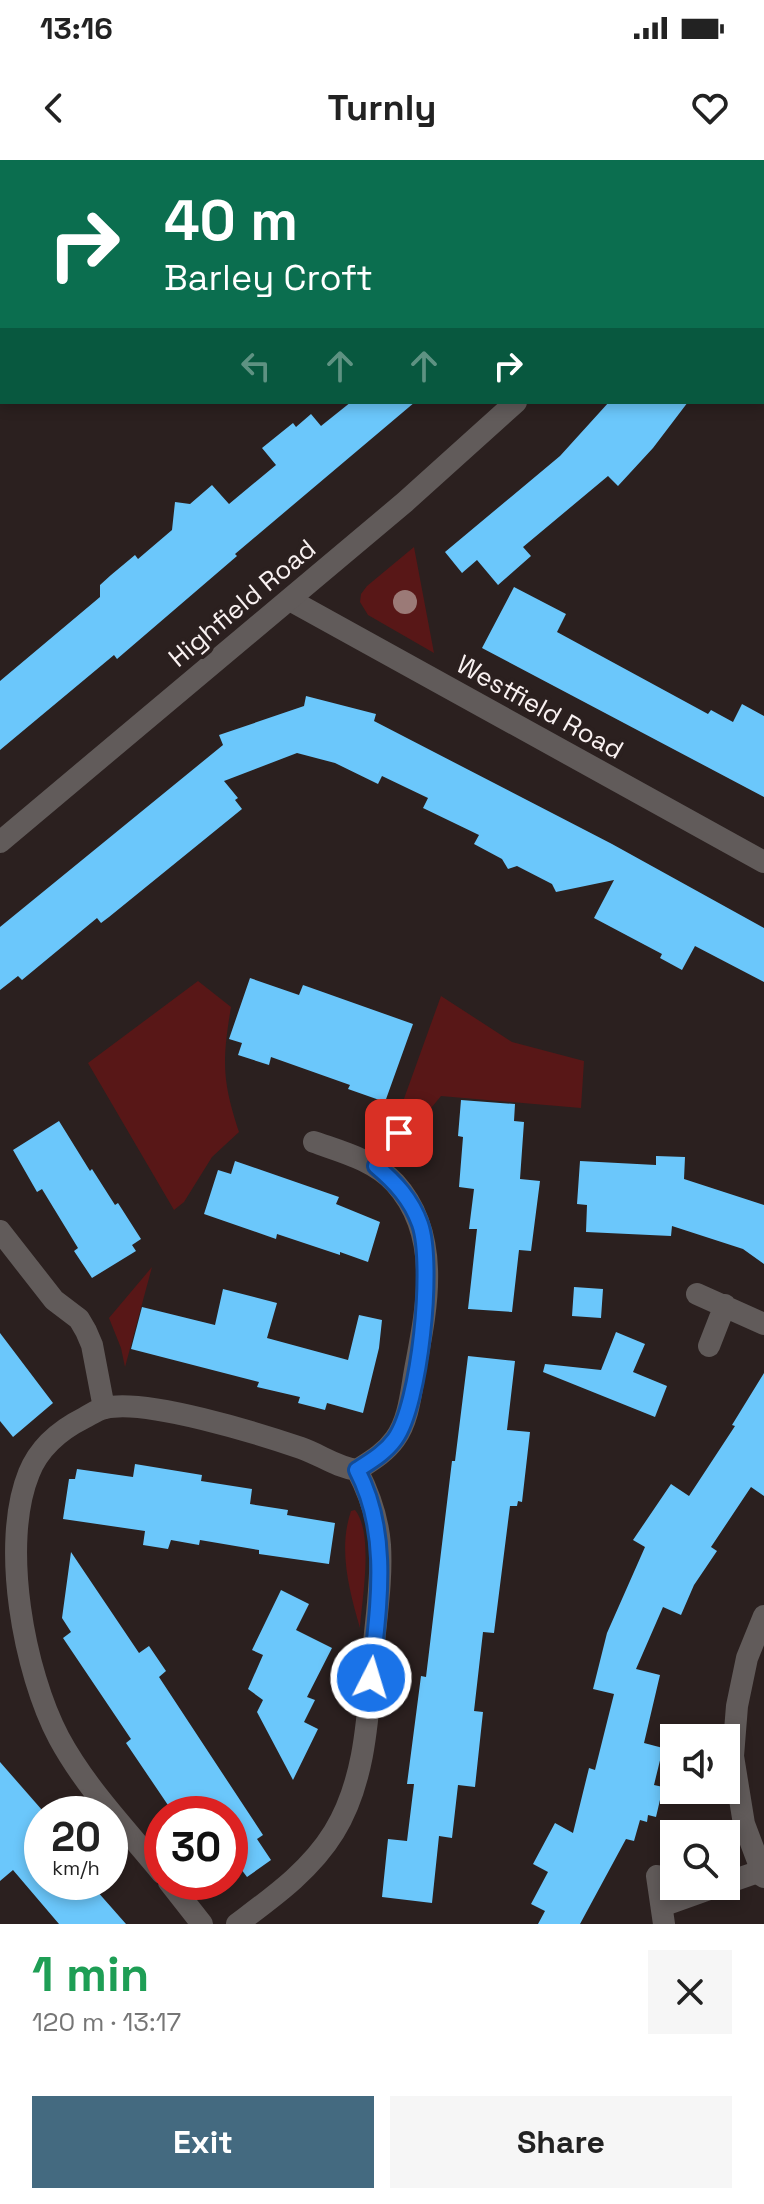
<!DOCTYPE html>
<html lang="en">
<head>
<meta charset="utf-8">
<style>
	body { margin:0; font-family:"Space Grotesk",sans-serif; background:#f6f6f6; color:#222; height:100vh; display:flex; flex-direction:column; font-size:30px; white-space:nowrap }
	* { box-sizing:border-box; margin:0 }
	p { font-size:26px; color:#767676 }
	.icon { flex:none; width:44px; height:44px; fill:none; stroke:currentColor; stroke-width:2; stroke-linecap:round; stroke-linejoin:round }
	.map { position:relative; height:1764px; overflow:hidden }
	.side { display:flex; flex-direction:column; background:#fff; flex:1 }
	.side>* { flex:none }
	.banner { position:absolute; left:0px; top:0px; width:764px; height:244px; box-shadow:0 4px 12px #0003; background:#0b6e4f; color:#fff; overflow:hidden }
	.controls { position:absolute; left:660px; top:1564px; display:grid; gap:16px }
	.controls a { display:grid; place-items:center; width:80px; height:80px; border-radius:0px; background:#fff; box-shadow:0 4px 12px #0003; font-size:40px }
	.speed { position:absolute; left:24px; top:1636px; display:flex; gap:16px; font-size:40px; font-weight:700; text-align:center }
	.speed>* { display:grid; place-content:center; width:104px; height:104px; border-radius:50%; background:#fff; box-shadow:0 4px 12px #0003; line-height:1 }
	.speed small { font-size:20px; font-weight:400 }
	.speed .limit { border:12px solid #d22; background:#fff; color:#111 }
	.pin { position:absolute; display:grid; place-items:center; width:68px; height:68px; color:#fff; margin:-34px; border-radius:16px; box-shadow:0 4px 12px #0006 }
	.me { position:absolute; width:88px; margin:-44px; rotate:5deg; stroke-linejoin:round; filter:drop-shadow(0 0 6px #0008) }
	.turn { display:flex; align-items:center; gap:28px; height:168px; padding:0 32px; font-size:36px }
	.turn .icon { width:104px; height:104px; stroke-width:2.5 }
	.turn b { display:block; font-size:56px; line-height:68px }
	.lanes { display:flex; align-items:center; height:76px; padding:0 32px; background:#0003; justify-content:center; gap:40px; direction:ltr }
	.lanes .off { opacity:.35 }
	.round { display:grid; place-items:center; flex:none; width:84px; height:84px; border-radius:0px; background:#f6f6f6 }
	.head { display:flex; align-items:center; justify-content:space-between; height:136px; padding:0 32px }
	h1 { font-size:48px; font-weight:800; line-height:60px; color:#1e9e55 }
	.button { display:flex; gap:16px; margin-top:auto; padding:16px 32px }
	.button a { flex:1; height:92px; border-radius:0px; background:#446a80; color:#fff; font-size:32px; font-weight:800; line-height:92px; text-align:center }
	.button a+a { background:#f6f6f6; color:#222 }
	.status { display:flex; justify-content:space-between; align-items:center; height:56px; padding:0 40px; background:#fff; direction:ltr }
	.status svg { height:22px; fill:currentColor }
	header { display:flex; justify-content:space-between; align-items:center; height:104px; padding:0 32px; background:#fff; font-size:36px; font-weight:800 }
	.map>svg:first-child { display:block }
</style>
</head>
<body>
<div class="status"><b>13:16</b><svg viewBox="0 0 49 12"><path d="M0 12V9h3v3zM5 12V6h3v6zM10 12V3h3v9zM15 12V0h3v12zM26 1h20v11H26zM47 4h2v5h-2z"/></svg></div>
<header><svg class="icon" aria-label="back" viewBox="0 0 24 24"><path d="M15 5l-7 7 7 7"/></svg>Turnly<svg class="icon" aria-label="heart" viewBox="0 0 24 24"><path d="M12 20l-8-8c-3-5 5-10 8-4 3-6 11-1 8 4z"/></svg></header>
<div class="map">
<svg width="764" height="1764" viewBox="0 0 764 1764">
	<rect width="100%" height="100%" fill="#2b201f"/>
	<path fill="#581717" d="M414 387 434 493 368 455 360 442 361 434 367 426Z
		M198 821 231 847C222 901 222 920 239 972L212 997 184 1042 174 1050 88 903Z
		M441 836 512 882 584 901 581 948 441 936 427 953 401 947Z
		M152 1107 125 1207 121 1188 109 1158Z
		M355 1350C374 1373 362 1439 360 1468 349 1430 338 1389 351 1351Z"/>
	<path fill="#6bc7fb" d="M351 242H415L235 394 237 396 117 499 114 495 0 590V521L100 437V425L111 415 135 395 138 399 172 370 175 342 190 344 212 325 229 344 276 305 262 288 293 263 296 267 311 254 321 266Z
		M609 242H688L653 288 618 326 608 316 523 387 531 396 498 425 477 400 462 413 445 392 560 296Z
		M514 427 566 454 557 472 708 554 711 550 733 562 742 544 764 556V637L482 488Z
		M306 536 376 554 374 561 612 684 764 768V822L695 786 682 810 660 798 662 794 594 758 614 720 556 732 552 724 517 706 508 709 502 699 474 684 479 675 423 648 428 638 382 616 378 624 335 603 297 593 224 621 238 638 235 640 242 649 109 757 101 763 97 758 22 820 18 816 0 830V767L223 585 219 575 304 546Z
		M250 818 299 835 303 825 413 864 385 942 348 929 350 925 271 897 269 905 238 895 242 883 229 879Z
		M461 940 515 944 514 961 524 962 520 1019 540 1021 531 1091 519 1090 512 1152 468 1149 477 1069H469L474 1029 459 1027 463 977 458 976Z
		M59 961 90 1011 92 1009 115 1045 118 1043 141 1079 132 1085 136 1091 92 1118 74 1091 78 1088 42 1029 37 1032 13 990Z
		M656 996 685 997 684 1019 764 1045V1104L743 1089 672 1066 671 1076 586 1072 587 1045 577 1044 580 1001 656 1005Z
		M235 1001 339 1037 336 1044 380 1062 368 1102 340 1092V1095L277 1074 276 1079 204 1054 218 1010 231 1014Z
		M574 1127 603 1129 601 1158 572 1156Z
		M223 1129 277 1143 267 1178 348 1200 359 1155 382 1160 379 1188 363 1253 327 1243 325 1250 298 1243 300 1237 257 1227 259 1222 131 1189 142 1147 215 1165Z
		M616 1172 645 1184 633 1212 667 1226 655 1257 543 1212 545 1204 601 1210Z
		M0 1173 53 1243 13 1277 0 1261Z
		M468 1196 515 1201 507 1270 530 1272 522 1342 518 1341 517 1346H510L494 1473 483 1472 474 1551 483 1552 475 1627 458 1625 452 1678 439 1676 432 1743 382 1737 388 1679 407 1681 414 1624H407L421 1516 426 1517 452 1301H455Z
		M764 1213V1336L751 1327 711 1387 717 1391 694 1425 681 1455 663 1447 636 1509 660 1515 644 1583 663 1588 654 1625 663 1627 656 1657 648 1655 647 1662 640 1660 634 1681 626 1679 580 1764H538L545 1751 531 1744 548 1712 533 1704 555 1663 573 1673 589 1608 595 1610 614 1534 593 1529 607 1473 645 1387 633 1380 671 1324 689 1336 735 1266 732 1265Z
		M135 1304 202 1315 201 1321 252 1329 250 1344 288 1350 287 1355 335 1363 329 1404 259 1394V1390L200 1380 199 1385 171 1380 168 1389 143 1385 145 1371 63 1359 69 1319H75L77 1309 133 1317Z
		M71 1392 139 1493 149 1486 166 1511 159 1517 263 1675 257 1679 271 1700 247 1717 232 1697 230 1699V1654H174L126 1583 131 1579 63 1478 71 1472 62 1458Z
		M281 1430 309 1444 296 1470 332 1488 307 1537 315 1540 304 1562 318 1569 293 1620 257 1552 263 1540 248 1529 263 1495 252 1490Z
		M0 1602 42 1650V1722H89L126 1764H59L13 1710 0 1721Z"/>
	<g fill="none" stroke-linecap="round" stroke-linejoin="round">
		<path stroke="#615b5a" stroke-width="22" d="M559 0 563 2
			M131 2 135 0
			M0 19 2 18
			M762 111 764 112
			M0 112 2 111
			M290 440 764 702
			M314 982C342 992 374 1000 395 1023 442 1075 427 1147 415 1210 411 1232 409 1260 395 1279 385 1293 371 1301 357 1310
			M376 1006 399 973
			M0 1071 54 1140 79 1159 86 1171 92 1185 104 1248
			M697 1134 764 1164
			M709 1186 725 1145
			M764 1456 747 1498 737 1546 733 1596 744 1664 764 1717
			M162 1713C126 1669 86 1628 59 1578 24 1512 0 1384 29 1313 39 1288 60 1270 84 1258 90 1255 98 1249 105 1248 145 1238 260 1274 301 1288 321 1295 336 1307 357 1310 369 1333 378 1359 380 1385 382 1418 377 1451 374 1483 368 1546 368 1617 334 1672 310 1711 273 1737 237 1764
			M657 1716 664 1764
			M169 1722 202 1764
			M726 1723 761 1711
			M662 1746 718 1726"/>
		<path stroke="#615b5a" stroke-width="22" d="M697 2 699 0
			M0 682 405 342 516 242"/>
	</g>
	<circle fill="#9b7a77" cx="405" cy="442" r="12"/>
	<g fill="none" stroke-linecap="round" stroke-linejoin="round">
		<g stroke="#114b97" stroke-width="20">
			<path id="route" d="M371 1518C378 1447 391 1375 357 1310 371 1301 385 1293 395 1279 420 1245 434 1104 420 1064 411 1039 395 1022 376 1006L399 973"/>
		</g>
		<use href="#route" stroke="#1a73e8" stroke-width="14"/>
	</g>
	<g text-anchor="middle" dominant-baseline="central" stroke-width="8" stroke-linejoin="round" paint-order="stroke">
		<g font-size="26" fill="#f9f1f1" stroke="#2b201f">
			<text transform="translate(242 443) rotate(-40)">Highfield Road</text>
			<text transform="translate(540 547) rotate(29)">Westfield Road</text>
		</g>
	</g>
</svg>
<div class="controls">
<a><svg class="icon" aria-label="sound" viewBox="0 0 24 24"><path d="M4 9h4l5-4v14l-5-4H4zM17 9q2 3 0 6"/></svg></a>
<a><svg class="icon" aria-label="search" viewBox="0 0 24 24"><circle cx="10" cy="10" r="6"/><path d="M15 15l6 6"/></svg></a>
</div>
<div class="speed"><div>20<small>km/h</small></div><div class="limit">30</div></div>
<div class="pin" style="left:399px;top:973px;background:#d93025"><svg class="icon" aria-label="arrive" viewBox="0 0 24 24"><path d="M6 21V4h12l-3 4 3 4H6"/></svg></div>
<svg class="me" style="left:371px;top:1518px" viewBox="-20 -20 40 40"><circle r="17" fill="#1a73e8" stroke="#fff" stroke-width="3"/><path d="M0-11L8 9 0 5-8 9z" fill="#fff"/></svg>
<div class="banner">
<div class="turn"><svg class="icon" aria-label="right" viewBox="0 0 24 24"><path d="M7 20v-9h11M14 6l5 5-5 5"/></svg><div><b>40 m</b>Barley Croft</div></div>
<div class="lanes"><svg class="icon off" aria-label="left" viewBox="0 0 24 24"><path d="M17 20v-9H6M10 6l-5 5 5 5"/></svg><svg class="icon off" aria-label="ahead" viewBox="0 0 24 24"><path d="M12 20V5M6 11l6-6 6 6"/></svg><svg class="icon off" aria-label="ahead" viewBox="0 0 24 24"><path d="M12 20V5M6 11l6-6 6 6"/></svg><svg class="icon" aria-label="right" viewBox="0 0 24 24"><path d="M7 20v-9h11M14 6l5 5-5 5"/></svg></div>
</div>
</div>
<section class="side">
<div class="head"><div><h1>1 min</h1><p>120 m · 13:17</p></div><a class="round"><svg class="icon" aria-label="close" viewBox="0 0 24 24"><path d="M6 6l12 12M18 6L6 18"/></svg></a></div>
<div class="button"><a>Exit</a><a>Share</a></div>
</section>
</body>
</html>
